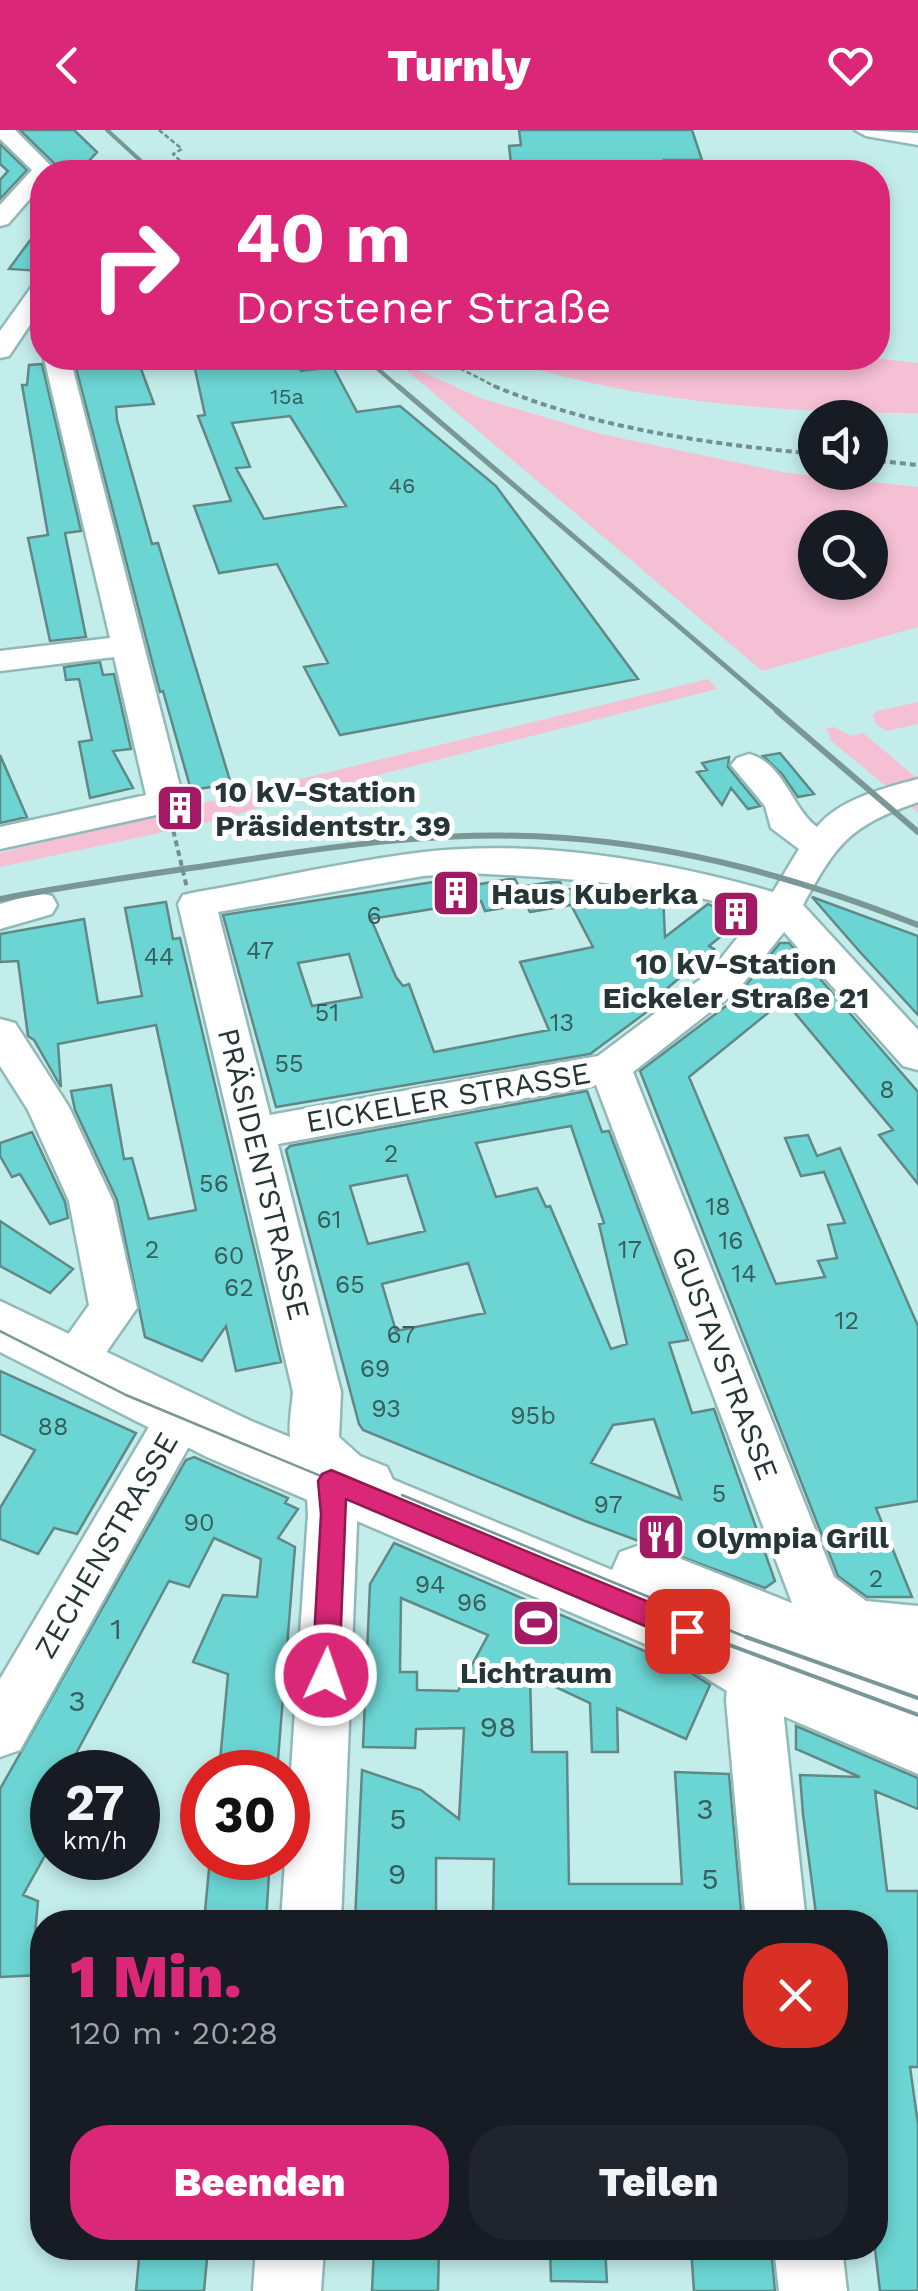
<!DOCTYPE html>
<html lang="de">
<head>
<meta charset="utf-8">
<style>
	body { margin:0; font-family:"Work Sans",sans-serif; background:#20242c; color:#f1f3f6; height:100vh; display:flex; flex-direction:column; font-size:38px; white-space:nowrap }
	* { box-sizing:border-box; margin:0 }
	p { font-size:32px; color:#9ea1a6 }
	.icon { flex:none; width:55px; height:55px; fill:none; stroke:currentColor; stroke-width:2; stroke-linecap:round; stroke-linejoin:round }
	.map { position:relative; flex:1; overflow:hidden }
	.drawer { position:absolute; left:30px; top:1780px; width:858px; height:350px; display:flex; flex-direction:column; background:#171b24; border-radius:40px; box-shadow:0 5px 15px #0003 }
	.drawer>* { flex:none }
	.guide { position:absolute; left:30px; top:30px; width:860px; height:210px; border-radius:40px; box-shadow:0 5px 15px #0003; background:#db2777; color:#fff; overflow:hidden }
	.controls { position:absolute; left:798px; top:270px; display:grid; gap:20px }
	.controls a { display:grid; place-items:center; width:90px; height:90px; border-radius:50%; background:#171b24; box-shadow:0 5px 15px #0003; font-size:50px }
	.speed { position:absolute; left:30px; top:1620px; display:flex; gap:20px; font-size:50px; font-weight:700; text-align:center }
	.speed>* { display:grid; place-content:center; width:130px; height:130px; border-radius:50%; background:#171b24; box-shadow:0 5px 15px #0003; line-height:1 }
	.speed small { font-size:25px; font-weight:400 }
	.speed .limit { border:15px solid #d22; background:#fff; color:#111 }
	.pin { position:absolute; display:grid; place-items:center; width:85px; height:85px; color:#fff; margin:-42px; border-radius:20px; box-shadow:0 5px 15px #0006 }
	.me { position:absolute; width:110px; margin:-55px; rotate:3deg; stroke-linejoin:round; filter:drop-shadow(0 0 8px #0008) }
	.turn { display:flex; align-items:center; gap:35px; height:210px; padding:0 40px; font-size:45px }
	.turn .icon { width:130px; height:130px; stroke-width:2.5 }
	.turn b { display:block; font-size:70px; line-height:85px }
	.round { display:grid; place-items:center; flex:none; width:105px; height:105px; border-radius:40px; background:#20242c }
	.overview { display:flex; align-items:center; justify-content:space-between; height:170px; padding:0 40px }
	h1 { font-size:60px; font-weight:800; line-height:75px; color:#db2777 }
	.action { display:flex; gap:20px; margin-top:auto; padding:20px 40px }
	.action a { flex:1; height:115px; border-radius:40px; background:#db2777; color:#fff; font-size:40px; font-weight:800; line-height:115px; text-align:center }
	.action a+a { background:#20242c; color:#f1f3f6 }
	header { display:flex; justify-content:space-between; align-items:center; height:130px; padding:0 40px; background:#db2777; color:#fff; font-size:45px; font-weight:800 }
	.map>svg:first-child { display:block }
</style>
</head>
<body>
<header><svg class="icon" aria-label="back" viewBox="0 0 24 24"><path d="M15 5l-7 7 7 7"/></svg>Turnly<svg class="icon" aria-label="heart" viewBox="0 0 24 24"><path d="M12 20l-8-8c-3-5 5-10 8-4 3-6 11-1 8 4z"/></svg></header>
<div class="map">
<svg width="918" height="2161" viewBox="0 0 918 2161">
	<rect width="100%" height="100%" fill="#c3edeb"/>
	<path fill="#f5bfd4" fill-rule="evenodd" d="M392 228 480 268 601 304 787 343 918 357V497L762 541ZM815 398H870V452H815Z
		M497 228H874L918 233V283C777 283 632 271 497 228Z
		M708 549 717 559 358 650 206 693 0 737V723Z
		M918 572V594L887 601 876 594 873 585 877 581Z
		M834 597 851 606 863 603 918 649 893 658 918 666V683L829 609 831 607 825 599Z"/>
	<path fill="#6bd5d3" stroke="#618887" stroke-width="2.5" fill-rule="evenodd" d="M20 0H74L97 22 79 42H58V37Z
		M519 0H692L702 30H664L668 42H512L509 16 521 15Z
		M0 14 27 40 0 69V50L8 41 0 34Z
		M42 94V141L9 139Z
		M96 228H137L154 274 116 277 117 290 152 414 158 413 231 654 191 660 163 561 160 562 74 230Z
		M296 231 301 241 333 237 357 282 400 276 496 356 638 549 340 605 304 537 328 533 277 434 219 443 194 376 231 371 198 286 205 285 195 239ZM290 286 346 376 264 389 236 338 250 337 232 293Z
		M42 234 81 401 65 403 86 507 50 511 28 408 48 405 22 255H27L29 235Z
		M100 532 103 545 114 544 131 619 113 621 133 658 90 668 79 612 92 610 79 549 66 550 64 537Z
		M780 623 814 664 798 667 782 644 763 626Z
		M0 625 27 687 0 693Z
		M729 627 728 637 760 676 748 679 731 658 722 675 697 642 707 640 702 633Z
		M465 747H470L474 755 510 749H515L519 757 552 752H560L564 760 594 756 663 765 665 807 708 774 741 790 709 816 714 819 645 877 656 875 590 924 276 977 223 785ZM522 765 530 782 571 775 593 817 520 832 549 900 434 922 409 854 403 856 396 847 371 789 481 771 485 781 526 774ZM349 824 362 867 312 876 298 833Z
		M812 767 918 806V885L860 822Z
		M166 772 173 809 180 808 281 1232 236 1241 226 1196 202 1231 145 1207 117 1070 75 980 71 961 111 955 124 1029 132 1028 149 1089 196 1080 156 895 58 914 61 957 34 910 28 906 18 831 0 832V804L84 789 98 873 142 866 125 778Z
		M780 813H789L918 962V1054L879 1005 893 1000 784 870 689 947 776 1154 825 1147 818 1131 837 1128 828 1095 845 1093 824 1042 801 1046 785 1008 808 1005 817 1026 840 1018 918 1196V1371L876 1378 912 1467H867L838 1446 640 941 734 870Z
		M587 961 602 1002 609 1001 688 1210 669 1213 692 1283 714 1279 775 1451 765 1458 585 1391 363 1300 359 1294 286 1020 290 1016ZM571 996 604 1093 599 1094 627 1214 611 1219 550 1076 546 1077 537 1058 496 1067 476 1013ZM407 1045 425 1101 368 1114 350 1056ZM468 1133 485 1183 396 1201 382 1154ZM654 1289 681 1369 591 1333 613 1295Z
		M32 1002 65 1072 68 1088 50 1094 20 1044 12 1047 0 1026V1013Z
		M0 1091 73 1139 50 1163 0 1136Z
		M0 1241 136 1303 77 1404 54 1398 38 1424 0 1409V1378L35 1320 0 1304Z
		M194 1327 288 1368 285 1373 298 1379 278 1408 295 1417 277 1642H219L228 1544 193 1532 223 1465 257 1467 261 1429 214 1408 189 1457 169 1451 66 1642H52V1667L36 1698 52 1704V1713L23 1765 38 1771 34 1815 42 1814V1845L0 1847V1659L186 1330Z
		M394 1413 682 1537 710 1555 686 1609 617 1578 618 1622H592L590 1573 530 1545 532 1622H567L569 1754H682L675 1642 729 1644 742 1792H682L681 1784H634L635 1792H531V1785L493 1786 494 1729 436 1728V1787L425 1788V1792H355L362 1640 421 1660 459 1689 464 1598 416 1599 415 1618 363 1617 370 1454ZM401 1468 488 1505 458 1561 417 1560V1542H400Z
		M796 1596 918 1648V1679L875 1661 887 1761H918V1937H910L918 1994V2161H880L875 2119V1792H817L803 1684 800 1645 860 1647 796 1619Z
		M210 1728H270L266 1792H204Z
		M140 2118H208L204 2161H136Z
		M374 2118H439L438 2161H372Z
		M550 2118H605L607 2152 551 2151Z
		M691 2118H771L775 2161H694Z"/>
	<g fill="none" stroke-linecap="round" stroke-linejoin="round">
		<g stroke="#91b9b8" stroke-width="5">
			<path id="minor" d="M0 0H15L55 40 42 42V55L8 94 0 96V75L32 40 0 9Z
				M855 0 918 3V15L866 6Z
				M42 153V177L9 226 0 228V201L33 155Z
				M44 228H70L184 672 179 680 0 719V697L146 665 114 527 0 541V521L110 508Z
				M749 624C784 633 792 679 817 697 839 669 885 658 918 649V672C849 696 837 713 803 775L918 900V940L903 936 784 802 738 860 633 942 834 1447 866 1471 918 1476V1524C872 1526 826 1512 794 1478L596 955 278 1014 341 1262 339 1307 360 1326 387 1337 394 1352 387 1367 369 1373 358 1370 341 1792H281L308 1384 306 1351 310 1342C282 1316 290 1297 293 1262L178 774 183 765 197 762C272 749 348 731 424 722 536 709 665 731 773 762L799 719 771 698 765 676 731 635 737 628ZM465 743C565 747 661 755 758 782L710 842 598 926 270 985 218 782 423 746Z
				M38 763 52 766 57 775 52 784 0 799V774Z
				M0 889 15 893 69 977 113 1071 137 1178 89 1247 72 1252 55 1247 48 1233 89 1175 69 1071 28 980 0 936Z
				M183 1262 200 1268 208 1282 20 1620 0 1627V1549L166 1268Z
				M756 1517 775 1524 784 1542 782 1570 806 1792H746L726 1570 728 1542 737 1524Z
				M256 2118H324L321 2161H253Z
				M774 2118H842L847 2161H779Z"/>
		</g>
		<g stroke="#91b9b8" stroke-width="5">
			<path id="major" d="M0 1171 251 1291 612 1440 620 1422 643 1414 918 1523V1644L732 1564 664 1522 207 1327 0 1222Z"/>
		</g>
		<path stroke="#73908f" stroke-width="2.5" stroke-dasharray="5 2.5" stroke-linecap="butt" d="M159 0 182 19 173 24 192 42
			M440 228 500 259"/>
		<path stroke="#73908f" stroke-width="4" stroke-dasharray="6 4" stroke-linecap="butt" d="M494 256C597 299 705 313 815 324
			M870 330 918 335"/>
		<use href="#minor" fill="#fff" fill-rule="evenodd"/>
		<use href="#major" fill="#fff" fill-rule="evenodd"/>
		<path stroke="#799796" stroke-width="2.5" d="M0 1201 126 1265 715 1510
			M402 1365 753 1510"/>
		<path stroke="#799796" stroke-width="4" d="M708 1507 918 1585
			M746 1507 918 1568"/>
		<path stroke="#799796" stroke-width="4" d="M107 0 153 42
			M365 228 401 259"/>
		<path stroke="#799796" stroke-width="5" d="M398 256 780 583"/>
		<path stroke="#799796" stroke-width="6" d="M777 581 918 702
			M0 769C72 755 145 745 218 734 333 716 448 699 565 708 688 717 804 750 918 795"/>
		<path stroke="#73908f" stroke-width="4" stroke-dasharray="6 4" stroke-linecap="butt" d="M171 691 187 758"/>
	</g>
	<path fill="#db2777" stroke="#8e194d" stroke-width="2.5" d="M331 1340 697 1492 701 1501 697 1510 687 1513 678 1510 346 1369 339 1545 335 1554 326 1558 316 1554 312 1545 321 1384 318 1351 322 1344Z"/>
	<defs>
		<g id="building-square" transform="scale(2.5)"><rect x="-9" y="-9" width="18" height="18" rx="4" fill="#a21964" stroke="#fff"/><path d="M-4-6H4V6H1V3H-1V6H-4ZM-2.5-4.3h1.7v1.8h-1.7ZM.8-4.3h1.7v1.8H.8ZM-2.5-1h1.7V.8h-1.7ZM.8-1h1.7V.8H.8Z" fill="#fff"/></g>
		<g id="restaurant-square" transform="scale(2.5)"><rect x="-9" y="-9" width="18" height="18" rx="4" fill="#a21964" stroke="#fff"/><path d="M-5-6h1v4h1v-4h1v4h1v-4h1v5L-1.5 .5V6h-2V.5L-5-1ZM5-6V6H3V1.5H1.5Q1.5-4 5-6Z" fill="#fff"/></g>
		<g id="stadium-square" transform="scale(2.5)"><rect x="-9" y="-9" width="18" height="18" rx="4" fill="#a21964" stroke="#fff"/><path d="M0-5a6.5 5 0 1 0 0 10a6.5 5 0 1 0 0-10ZM-3.5-1.8h7v3.6h-7Z" fill="#fff"/></g>
	</defs>
	<g fill-rule="evenodd">
		<use href="#building-square" x="180" y="678"/>
		<use href="#building-square" x="456" y="763"/>
		<use href="#building-square" x="736" y="784"/>
		<use href="#restaurant-square" x="661" y="1407"/>
		<use href="#stadium-square" x="536" y="1493"/>
	</g>
	<g text-anchor="middle" dominant-baseline="central" stroke-width="10" stroke-linejoin="round" paint-order="stroke">
		<g font-size="22" fill="#375e5d">
			<text x="287" y="266">15a</text>
			<text x="402" y="355">46</text>
		</g>
		<g font-size="25" fill="#375e5d">
			<text x="374" y="785">6</text>
			<text x="260" y="820">47</text>
			<text x="159" y="826">44</text>
			<text x="327" y="882">51</text>
			<text x="562" y="892">13</text>
			<text x="289" y="933">55</text>
			<text x="887" y="959">8</text>
			<text x="391" y="1023">2</text>
			<text x="214" y="1053">56</text>
			<text x="718" y="1076">18</text>
			<text x="329" y="1089">61</text>
			<text x="731" y="1110">16</text>
			<text x="152" y="1119">2</text>
			<text x="630" y="1119">17</text>
			<text x="229" y="1125">60</text>
			<text x="744" y="1143">14</text>
			<text x="350" y="1154">65</text>
			<text x="239" y="1157">62</text>
			<text x="847" y="1190">12</text>
			<text x="401" y="1204">67</text>
			<text x="375" y="1238">69</text>
			<text x="386" y="1278">93</text>
			<text x="533" y="1285">95b</text>
			<text x="53" y="1296">88</text>
			<text x="719" y="1363">5</text>
			<text x="608" y="1374">97</text>
			<text x="199" y="1392">90</text>
			<text x="876" y="1448">2</text>
			<text x="430" y="1454">94</text>
			<text x="472" y="1472">96</text>
		</g>
		<g font-size="30" font-weight="bold" fill="#263636" stroke="#fff" text-anchor="start">
			<text x="215" y="661">10 kV-Station<tspan x="215" dy="34">Präsidentstr. 39</tspan></text>
			<text x="491" y="763">Haus Kuberka</text>
			<text x="736" y="833" text-anchor="middle">10 kV-Station<tspan x="736" dy="34">Eickeler Straße 21</tspan></text>
			<text x="696" y="1407">Olympia Grill</text>
			<text x="536" y="1542" text-anchor="middle">Lichtraum</text>
		</g>
		<g font-size="30" fill="#263636" stroke="#fff">
			<text transform="translate(448 967) rotate(-10)">EICKELER STRASSE</text>
			<text transform="translate(264 1044) rotate(76)">PRÄSIDENTSTRASSE</text>
			<text transform="translate(725 1233) rotate(69)">GUSTAVSTRASSE</text>
			<text transform="translate(106 1415) rotate(-60)">ZECHENSTRASSE</text>
		</g>
		<g font-size="30" fill="#375e5d">
			<text x="116" y="1498">1</text>
			<text x="77" y="1570">3</text>
			<text x="498" y="1596">98</text>
			<text x="705" y="1678">3</text>
			<text x="398" y="1688">5</text>
			<text x="397" y="1743">9</text>
			<text x="710" y="1748">5</text>
		</g>
	</g>
</svg>
<div class="controls">
<a><svg class="icon" aria-label="sound" viewBox="0 0 24 24"><path d="M4 9h4l5-4v14l-5-4H4zM17 9q2 3 0 6"/></svg></a>
<a><svg class="icon" aria-label="search" viewBox="0 0 24 24"><circle cx="10" cy="10" r="6"/><path d="M15 15l6 6"/></svg></a>
</div>
<div class="speed"><div>27<small>km/h</small></div><div class="limit">30</div></div>
<div class="pin" style="left:687px;top:1501px;background:#d93025"><svg class="icon" aria-label="arrive" viewBox="0 0 24 24"><path d="M6 21V4h12l-3 4 3 4H6"/></svg></div>
<svg class="me" style="left:326px;top:1545px" viewBox="-20 -20 40 40"><circle r="17" fill="#db2777" stroke="#fff" stroke-width="3"/><path d="M0-11L8 9 0 5-8 9z" fill="#fff"/></svg>
<div class="guide">
<div class="turn"><svg class="icon" aria-label="right" viewBox="0 0 24 24"><path d="M7 20v-9h11M14 6l5 5-5 5"/></svg><div><b>40 m</b>Dorstener Straße</div></div>
</div>
<section class="drawer">
<div class="overview"><div><h1>1 Min.</h1><p>120 m · 20:28</p></div><a class="round" style="background:#d93025;color:#fff"><svg class="icon" aria-label="close" viewBox="0 0 24 24"><path d="M6 6l12 12M18 6L6 18"/></svg></a></div>
<div class="action"><a>Beenden</a><a>Teilen</a></div>
</section>
</div>
</body>
</html>
